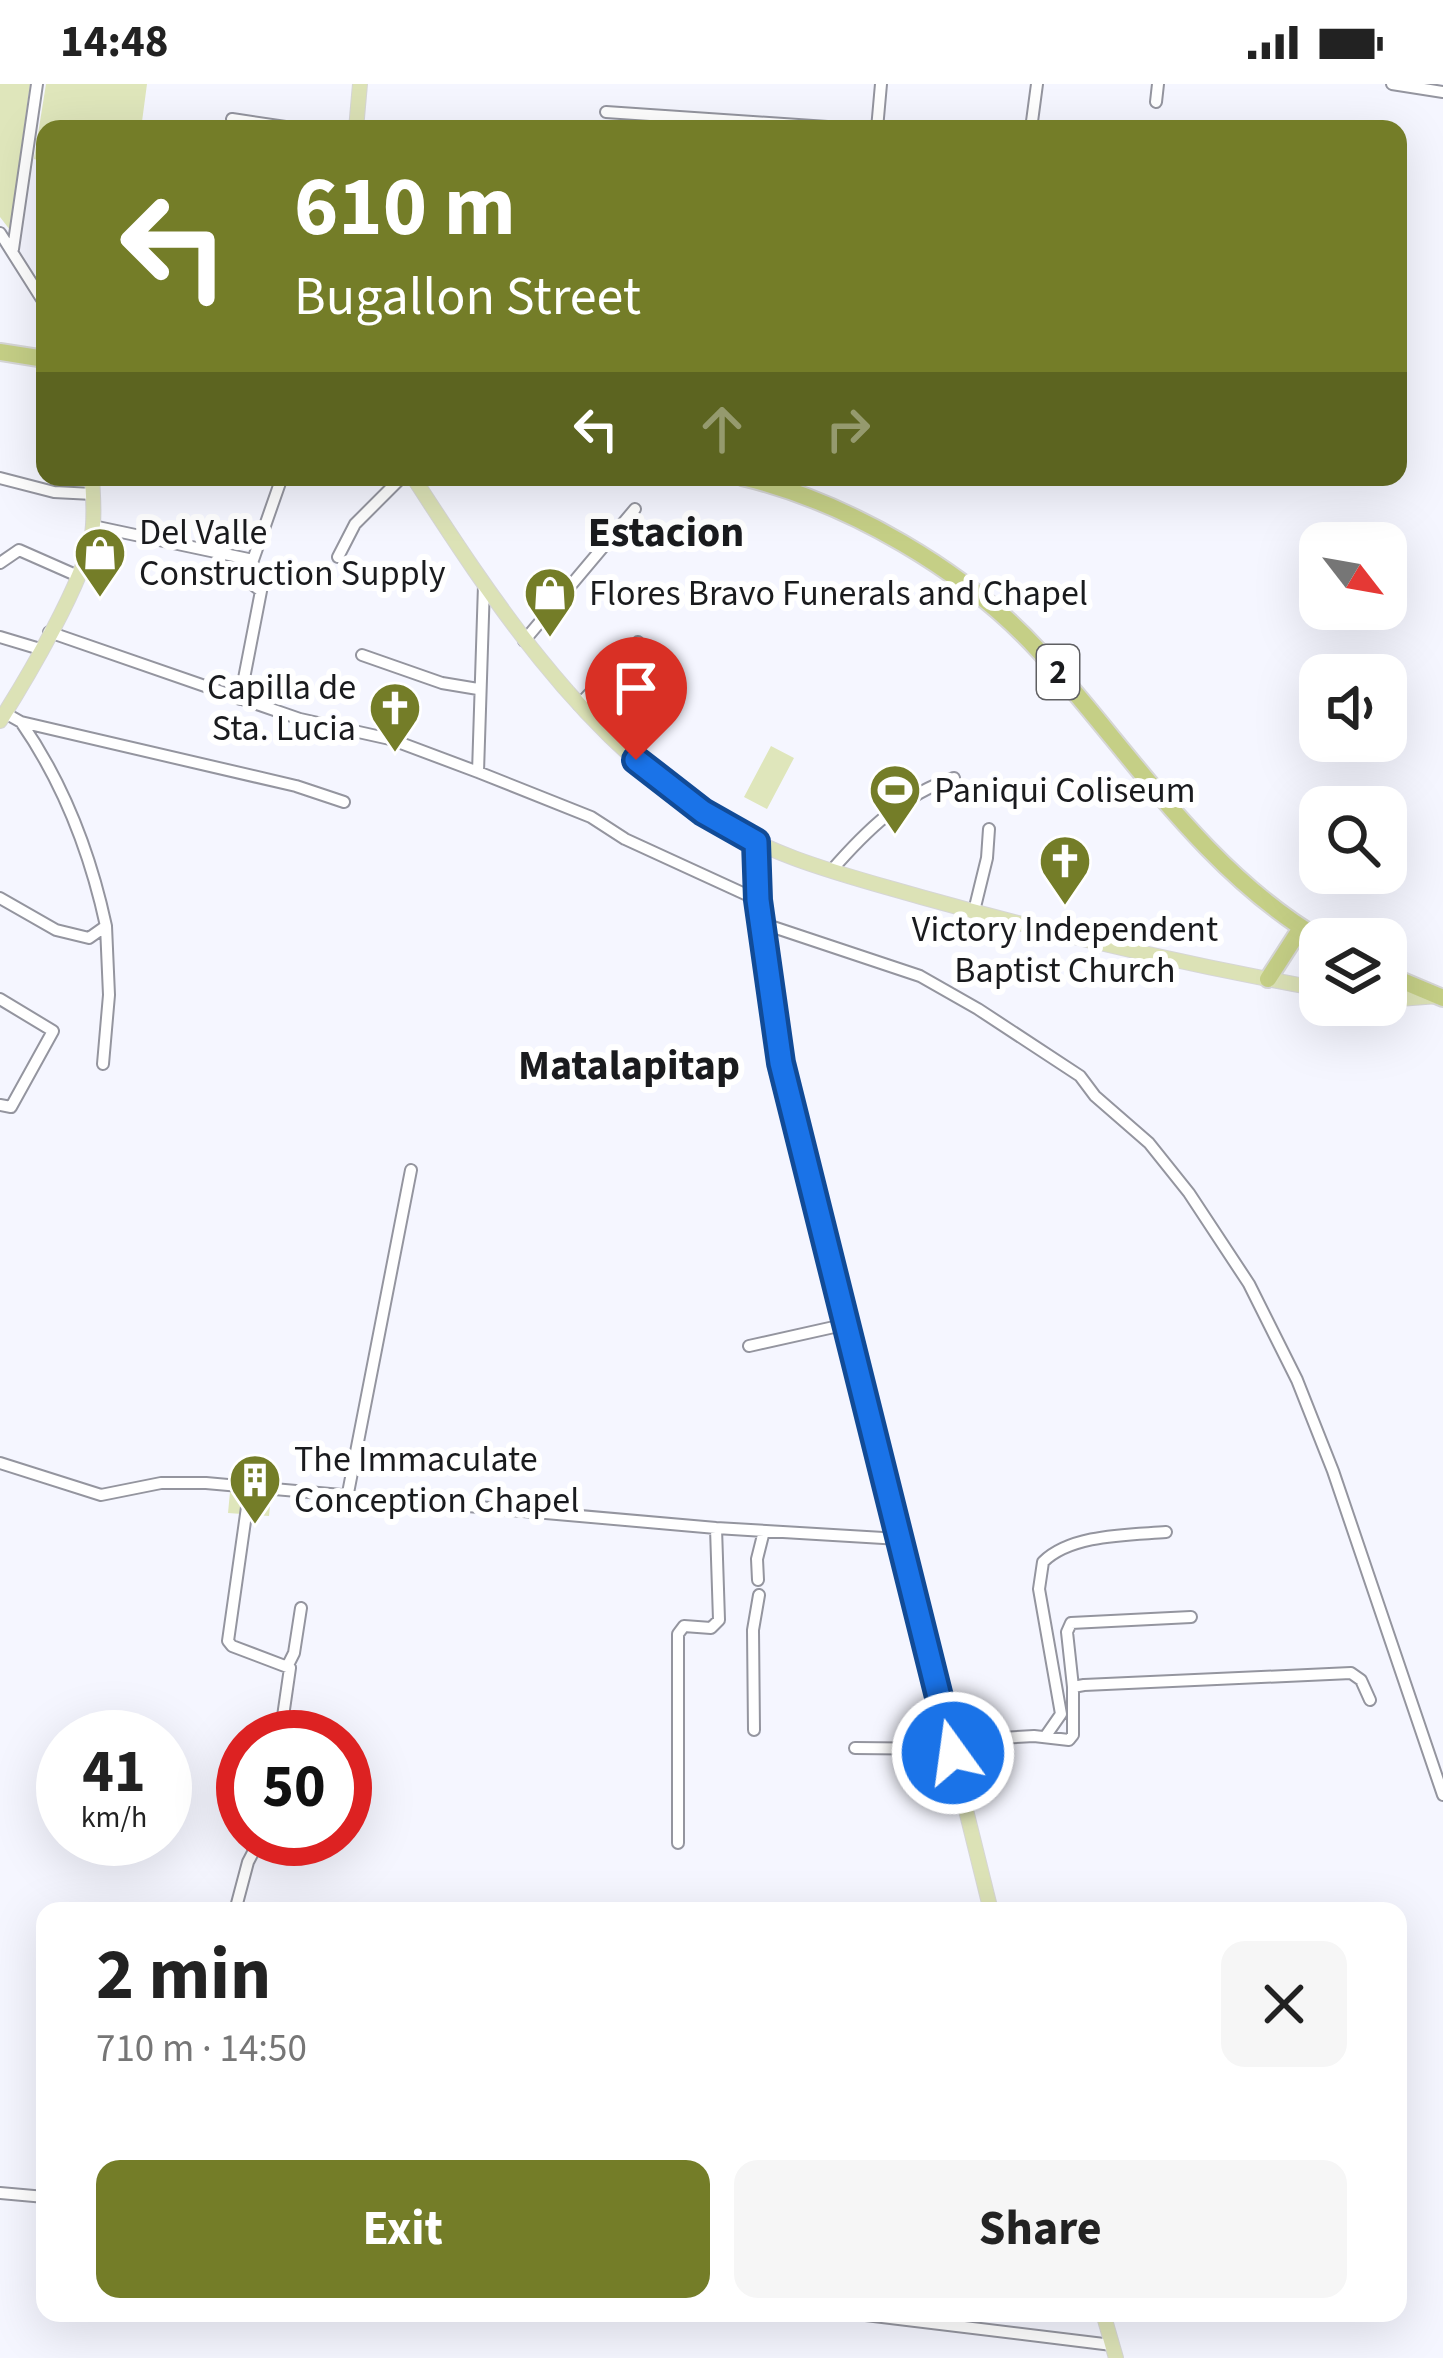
<!DOCTYPE html>
<html lang="en">
<head>
<meta charset="utf-8">
<style>
	body { margin:0; font-family:"Source Sans 3",sans-serif; background:#f6f6f6; color:#222; height:100vh; display:flex; flex-direction:column; font-size:45px; white-space:nowrap }
	* { box-sizing:border-box; margin:0 }
	p { font-size:39px; color:#767676 }
	.icon { flex:none; width:66px; height:66px; fill:none; stroke:currentColor; stroke-width:2; stroke-linecap:round; stroke-linejoin:round }
	.map { position:relative; flex:1; overflow:hidden }
	.drawer { position:absolute; left:36px; top:1818px; width:1371px; height:420px; display:flex; flex-direction:column; background:#fff; border-radius:24px; box-shadow:0 12px 48px #0002 }
	.drawer>* { flex:none }
	.top-card { position:absolute; left:36px; top:36px; width:1371px; height:366px; border-radius:24px; box-shadow:0 12px 48px #0002; background:#747d28; color:#fff; overflow:hidden }
	.needle { width:78px; rotate:121deg }
	.tools { position:absolute; left:1299px; top:438px; display:grid; gap:24px }
	.tools a { display:grid; place-items:center; width:108px; height:108px; border-radius:24px; background:#fff; box-shadow:0 12px 48px #0002; font-size:60px }
	.speed { position:absolute; left:36px; top:1626px; display:flex; gap:24px; font-size:60px; font-weight:700; text-align:center }
	.speed>* { display:grid; place-content:center; width:156px; height:156px; border-radius:50%; background:#fff; box-shadow:0 12px 48px #0002; line-height:1 }
	.speed small { font-size:30px; font-weight:400 }
	.speed .limit { border:18px solid #d22; background:#fff; color:#111 }
	.pin { position:absolute; display:grid; place-items:center; width:102px; height:102px; color:#fff; margin:-123px -51px; border-radius:50% 50% 50% 0; rotate:-45deg; box-shadow:0 0 12px #0007 }
	.pin .icon { rotate:45deg }
	.me { position:absolute; width:132px; margin:-66px; rotate:346deg; stroke-linejoin:round; filter:drop-shadow(0 0 9px #0008) }
	.turn { display:flex; align-items:center; gap:42px; height:252px; padding:0 60px; font-size:54px }
	.turn .icon { width:156px; height:156px; stroke-width:2.5 }
	.turn b { display:block; font-size:84px; line-height:102px }
	.lanes { display:flex; align-items:center; height:114px; padding:0 60px; background:#0003; justify-content:center; gap:60px; direction:ltr }
	.lanes .off { opacity:.35 }
	.round { display:grid; place-items:center; flex:none; width:126px; height:126px; border-radius:24px; background:#f6f6f6 }
	.head { display:flex; align-items:center; justify-content:space-between; height:204px; padding:0 60px }
	h1 { font-size:72px; font-weight:700; line-height:90px }
	.action { display:flex; gap:24px; margin-top:auto; padding:24px 60px }
	.action a { flex:1; height:138px; border-radius:24px; background:#747d28; color:#fff; font-size:48px; font-weight:700; line-height:138px; text-align:center }
	.action a+a { background:#f6f6f6; color:#222 }
	.status { display:flex; justify-content:space-between; align-items:center; height:84px; padding:0 60px; background:#fff; direction:ltr }
	.status svg { height:33px; fill:currentColor }
	.map>svg:first-child { display:block }
</style>
</head>
<body>
<div class="status"><b>14:48</b><svg viewBox="0 0 49 12"><path d="M0 12V9h3v3zM5 12V6h3v6zM10 12V3h3v9zM15 12V0h3v12zM26 1h20v11H26zM47 4h2v5h-2z"/></svg></div>
<div class="map">
<svg width="1443" height="2274" viewBox="0 0 1443 2274">
	<rect width="100%" height="100%" fill="#f5f6ff"/>
	<path fill="#dfe6bb" d="M0 0H30L10 146 0 133Z
		M46 0H147L141 45H45V78L34 75Z
		M771 662 794 674 767 725 744 713Z
		M230 1408 271 1412 269 1432 228 1429Z"/>
	<g fill="none" stroke-linecap="round" stroke-linejoin="round">
		<g stroke="#94959f" stroke-width="14">
			<path id="minor" d="M1392 0 1443 8
				M1156 18 1158 0
				M606 28 857 45
				M232 35 299 45
				M868 45H877L881 0
				M1031 45 1037 0
				M0 149 45 220
				M13 165 37 0
				M0 394 54 408 93 410
				M93 442 253 476 247 496 261 507 240 615
				M338 473 355 440 402 393
				M253 476 282 393
				M0 479 19 466 78 492
				M49 548 300 635 390 655 478 688 591 733 625 755 758 816
				M0 553 40 565
				M524 557 635 425
				M362 571 442 599 478 605
				M579 621 638 558
				M5 629 21 638 296 702 344 718
				M478 688 484 501
				M831 787C865 748 903 710 954 694
				M0 814 56 846 89 854 106 842C90 768 64 700 21 638
				M974 827 987 774 989 745
				M761 839 920 892 978 925 1080 992 1095 1012 1149 1059 1189 1109 1249 1200 1297 1296 1333 1387 1443 1711
				M0 915 53 947 11 1023 0 1021
				M103 980 109 911 106 842
				M749 1262 843 1241
				M0 1379 101 1411 161 1399H206L716 1444 900 1455
				M250 1402 228 1557 232 1562 290 1584 280 1653
				M348 1409 411 1086
				M758 1496 757 1475 764 1447
				M288 1581 294 1569 301 1524
				M1073 1603 1067 1548 1071 1539 1191 1533
				M754 1646 753 1546 759 1511
				M1045 1653 1061 1630 1039 1505 1043 1478C1071 1450 1129 1451 1166 1448
				M951 1657 1034 1652 1069 1656 1073 1651V1603L1084 1601 1351 1589 1361 1596 1370 1616
				M855 1664 952 1665
				M678 1759V1550L684 1542 711 1544 719 1536 716 1444
				M235 1827 248 1778 260 1755
				M0 2109 45 2113
				M849 2229 1112 2261"/>
		</g>
		<g stroke="#d6d6d6" stroke-width="16">
			<path id="major" d="M356 45 360 0
				M413 393C493 517 577 644 702 728 769 773 845 791 921 813 1053 850 1185 880 1320 905
				M0 637C27 594 84 498 92 450 95 431 93 412 92 393
				M756 758 758 816 781 979 991 1827
				M1386 916 1438 912
				M1103 2229 1116 2274"/>
		</g>
		<g stroke="#d6d6d6" stroke-width="20">
			<path id="highway" d="M0 268 45 275
				M742 393C848 418 966 487 1039 567 1129 666 1203 786 1320 855
				M1386 890 1443 914
				M1268 895 1301 844"/>
		</g>
		<use href="#minor" stroke="#fff" stroke-width="10"/>
		<use href="#major" stroke="#dce2b6" stroke-width="14"/>
		<use href="#highway" stroke="#c5cf86" stroke-width="16"/>
	</g>
	<g fill="none" stroke-linecap="round" stroke-linejoin="round">
		<g stroke="#114b97" stroke-width="30">
			<path id="route" d="M636 676 703 728 756 758 758 816 781 979 953 1669"/>
		</g>
		<use href="#route" stroke="#1a73e8" stroke-width="21"/>
	</g>
	<defs>
		<g id="shop-pin" transform="scale(2.7)"><path d="M0 17L-7.5 6A9.5 9.5 0 1 1 7.5 6Z" fill="#747d28" stroke="#fff"/><path d="M-5-2.5h2.3a2.7 3.5 0 0 1 5.4 0H5L5.5 6h-11ZM-1.5-2.5h3a1.5 2.3 0 0 0-3 0Z" fill="#fff"/></g>
		<g id="church-pin" transform="scale(2.7)"><path d="M0 17L-7.5 6A9.5 9.5 0 1 1 7.5 6Z" fill="#747d28" stroke="#fff"/><path d="M-1.2-6h2.4v3.5h3.3v2.4h-3.3V6h-2.4V-.1h-3.3v-2.4h3.3Z" fill="#fff"/></g>
		<g id="stadium-pin" transform="scale(2.7)"><path d="M0 17L-7.5 6A9.5 9.5 0 1 1 7.5 6Z" fill="#747d28" stroke="#fff"/><path d="M0-5a6.5 5 0 1 0 0 10a6.5 5 0 1 0 0-10ZM-3.5-1.8h7v3.6h-7Z" fill="#fff"/></g>
		<g id="building-pin" transform="scale(2.7)"><path d="M0 17L-7.5 6A9.5 9.5 0 1 1 7.5 6Z" fill="#747d28" stroke="#fff"/><path d="M-4-6H4V6H1V3H-1V6H-4ZM-2.5-4.3h1.7v1.8h-1.7ZM.8-4.3h1.7v1.8H.8ZM-2.5-1h1.7V.8h-1.7ZM.8-1h1.7V.8H.8Z" fill="#fff"/></g>
	</defs>
	<g fill-rule="evenodd">
		<use href="#shop-pin" x="100" y="469"/>
		<use href="#shop-pin" x="550" y="509"/>
		<use href="#church-pin" x="395" y="624"/>
		<use href="#stadium-pin" x="895" y="706"/>
		<use href="#church-pin" x="1065" y="777"/>
		<use href="#building-pin" x="255" y="1396"/>
	</g>
	<g text-anchor="middle" dominant-baseline="central" stroke-width="12" stroke-linejoin="round" paint-order="stroke">
		<rect fill="#fff" stroke="#5f5f62" stroke-width="3" x="1037" y="561" width="42" height="54" rx="9"/>
		<g font-size="33" font-weight="bold" fill="#1a1b1e">
			<text x="1058" y="588">2</text>
		</g>
		<g font-size="36" fill="#1a1b1e" stroke="#fff" text-anchor="start">
			<text x="139" y="448">Del Valle<tspan x="139" dy="41">Construction Supply</tspan></text>
			<text x="589" y="509">Flores Bravo Funerals and Chapel</text>
			<text x="356" y="603" text-anchor="end">Capilla de<tspan x="356" dy="41">Sta. Lucia</tspan></text>
			<text x="934" y="706">Paniqui Coliseum</text>
			<text x="1065" y="845" text-anchor="middle">Victory Independent<tspan x="1065" dy="41">Baptist Church</tspan></text>
			<text x="294" y="1375">The Immaculate<tspan x="294" dy="41">Conception Chapel</tspan></text>
		</g>
		<g font-size="42" font-weight="bold" fill="#1a1b1e" stroke="#fff">
			<text x="666" y="449">Estacion</text>
			<text x="629" y="982">Matalapitap</text>
		</g>
	</g>
</svg>
<div class="tools">
<a><svg class="needle" viewBox="-14 -14 28 28"><path d="M0-13l5 13h-10z" fill="#e53935"/><path d="M0 13l5-13h-10z" fill="#767676"/></svg></a>
<a><svg class="icon" aria-label="sound" viewBox="0 0 24 24"><path d="M4 9h4l5-4v14l-5-4H4zM17 9q2 3 0 6"/></svg></a>
<a><svg class="icon" aria-label="search" viewBox="0 0 24 24"><circle cx="10" cy="10" r="6"/><path d="M15 15l6 6"/></svg></a>
<a><svg class="icon" aria-label="layers" viewBox="0 0 24 24"><path d="M12 4l9 5-9 5-9-5zM3 14l9 5 9-5"/></svg></a>
</div>
<div class="speed"><div>41<small>km/h</small></div><div class="limit">50</div></div>
<div class="pin" style="left:636px;top:676px;background:#d93025"><svg class="icon" aria-label="arrive" viewBox="0 0 24 24"><path d="M6 21V4h12l-3 4 3 4H6"/></svg></div>
<svg class="me" style="left:953px;top:1669px" viewBox="-20 -20 40 40"><circle r="17" fill="#1a73e8" stroke="#fff" stroke-width="3"/><path d="M0-11L8 9 0 5-8 9z" fill="#fff"/></svg>
<div class="top-card">
<div class="turn"><svg class="icon" aria-label="left" viewBox="0 0 24 24"><path d="M17 20v-9H6M10 6l-5 5 5 5"/></svg><div><b>610 m</b>Bugallon Street</div></div>
<div class="lanes"><svg class="icon" aria-label="left" viewBox="0 0 24 24"><path d="M17 20v-9H6M10 6l-5 5 5 5"/></svg><svg class="icon off" aria-label="ahead" viewBox="0 0 24 24"><path d="M12 20V5M6 11l6-6 6 6"/></svg><svg class="icon off" aria-label="right" viewBox="0 0 24 24"><path d="M7 20v-9h11M14 6l5 5-5 5"/></svg></div>
</div>
<section class="drawer">
<div class="head"><div><h1>2 min</h1><p>710 m · 14:50</p></div><a class="round"><svg class="icon" aria-label="close" viewBox="0 0 24 24"><path d="M6 6l12 12M18 6L6 18"/></svg></a></div>
<div class="action"><a>Exit</a><a>Share</a></div>
</section>
</div>
</body>
</html>
